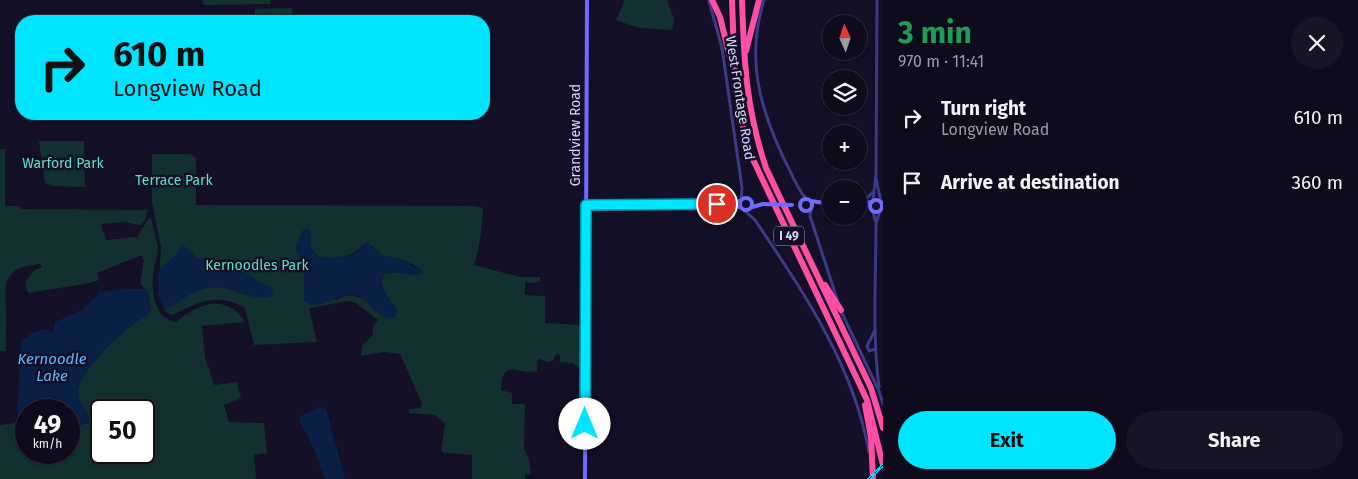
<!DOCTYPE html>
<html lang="en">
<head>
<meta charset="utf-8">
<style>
	body { margin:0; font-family:"Fira Sans",sans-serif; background:#171425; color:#f1f3f6; height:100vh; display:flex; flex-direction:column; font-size:19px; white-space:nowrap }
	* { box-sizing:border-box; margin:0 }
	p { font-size:16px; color:#9b9ba3 }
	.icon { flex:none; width:28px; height:28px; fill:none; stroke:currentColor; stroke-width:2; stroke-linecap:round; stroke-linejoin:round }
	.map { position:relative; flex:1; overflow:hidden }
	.sheet { display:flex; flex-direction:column; background:#0e0b1c; width:475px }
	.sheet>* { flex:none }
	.hud { position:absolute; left:15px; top:15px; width:475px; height:105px; border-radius:20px; box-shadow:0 1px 4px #0004,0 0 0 1px #2e2b3b; background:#00e5ff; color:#111; overflow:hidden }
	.needle { width:32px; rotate:357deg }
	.fabs { position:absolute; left:822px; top:15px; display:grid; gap:10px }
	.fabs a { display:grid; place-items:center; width:45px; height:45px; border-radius:50%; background:#0e0b1c; box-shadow:0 1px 4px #0004,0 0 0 1px #2e2b3b; font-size:25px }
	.speed { position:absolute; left:15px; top:399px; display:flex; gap:10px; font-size:25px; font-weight:700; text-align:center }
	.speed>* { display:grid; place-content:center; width:65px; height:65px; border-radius:50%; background:#0e0b1c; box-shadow:0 1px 4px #0004,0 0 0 1px #2e2b3b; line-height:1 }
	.speed small { font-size:12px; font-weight:400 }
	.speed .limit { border:2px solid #111; border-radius:8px; background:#fff; color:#111 }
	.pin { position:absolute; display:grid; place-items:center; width:42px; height:42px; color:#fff; margin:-21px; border:2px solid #fff; border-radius:50%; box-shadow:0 1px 5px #0007 }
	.me { position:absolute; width:55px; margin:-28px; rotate:0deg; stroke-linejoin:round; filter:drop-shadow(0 0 4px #0008) }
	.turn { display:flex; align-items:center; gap:18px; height:105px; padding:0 15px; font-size:22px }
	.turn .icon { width:65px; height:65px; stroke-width:2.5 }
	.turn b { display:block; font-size:35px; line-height:42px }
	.round { display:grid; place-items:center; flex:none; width:52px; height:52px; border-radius:26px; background:#171425 }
	.overview { display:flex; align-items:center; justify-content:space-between; height:85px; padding:0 15px }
	h1 { font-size:30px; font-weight:700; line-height:38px; color:#1e9e55 }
	.button { display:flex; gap:10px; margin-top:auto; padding:10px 15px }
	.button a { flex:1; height:58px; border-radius:30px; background:#00e5ff; color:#111; font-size:20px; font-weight:700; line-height:58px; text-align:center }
	.button a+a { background:#171425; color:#f1f3f6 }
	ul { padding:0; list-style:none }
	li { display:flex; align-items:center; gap:15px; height:65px; padding:0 15px }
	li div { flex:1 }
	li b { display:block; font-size:19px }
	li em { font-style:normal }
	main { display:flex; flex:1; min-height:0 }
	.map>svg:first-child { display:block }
</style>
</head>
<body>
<main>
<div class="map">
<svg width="883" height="479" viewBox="0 0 883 479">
	<rect width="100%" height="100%" fill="#130f26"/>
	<path fill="#12302f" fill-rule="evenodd" d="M203 0H270V4L205 5 203 4Z
		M625 0H667L674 19 672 30 639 28 616 20Z
		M292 8 293 21H255V9Z
		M39 141H84L85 187 53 186 45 183Z
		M0 149H5V206H19L21 209 148 210 144 222 140 225 124 222 101 224 106 240 137 237 149 218H151C153 228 157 239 158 248 158 257 153 266 153 275 151 293 156 320 176 322 198 303 227 293 245 322L202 326 205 357 214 385 237 382 241 398 224 405 229 422 264 423 267 453 254 455 256 479H0V425L17 423 26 418V452H69V424L80 425 96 421C88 413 78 405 78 392 77 375 114 339 127 329 135 322 144 318 151 310L148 293 140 283 144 261 142 255 97 273 99 280 90 283 28 293 25 282 35 270 42 267 40 264C3 268 5 280 6 312 7 325 5 338 6 351H0ZM101 410H144V452H101Z
		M152 154H190L196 158V205L471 206 483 208C482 228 480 246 474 265L520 277H540V282L525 283V295L545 296V323L583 325V370L572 363 560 362V355L556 354 553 361 547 362 538 358 537 371C520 377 502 355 501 390L512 393V404H525L524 448 529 459 531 474 525 475V479H472V455L444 453 441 450 445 424 435 415 409 413V409L420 408 422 403 400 354 385 352 361 356 362 345 373 335V326L378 320 356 303 349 301 309 308 317 342 254 345 245 308C219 292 197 302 172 315L166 312 158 295 161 248 152 202ZM311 232 310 246 318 257C333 260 354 257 363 245L373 246C379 260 395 256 406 261 411 263 416 267 421 269L416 275 397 271 384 274 381 283 387 297 393 304 385 316C367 304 358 287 336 300L304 270 302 263Z"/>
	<path fill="#0a1f44" d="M307 228 311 232 310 246 318 257C330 259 349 258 359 251 362 248 364 244 367 242L382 255 407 261 411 265 421 269 423 274C410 277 398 270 384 274 375 287 390 299 397 310L395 318C378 322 368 296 352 294 337 292 322 313 304 301V270L295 247 303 230Z
		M182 244 198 258 220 262 243 272 274 290 271 296C250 303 231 284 209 288 194 290 180 301 167 309 155 301 158 283 159 269L179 252Z
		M125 289H146L151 310C144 318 135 322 127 329 114 340 77 375 78 392 78 405 87 413 96 420L95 423 69 424V410H26V418L17 423 21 341 29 336 28 334 44 329 53 333 55 322 83 310 100 292Z
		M321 407 326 408 345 479H325L313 447 299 420 301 416Z"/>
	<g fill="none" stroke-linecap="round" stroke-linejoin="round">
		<path stroke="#3d3a85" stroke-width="3" d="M764 0C746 58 759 106 784 159 791 172 796 187 806 199
			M709 1 722 48 742 188 741 200
			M876 178 881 202
			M873 201 876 175 877 0
			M862 203 873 192
			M811 209 810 216 837 299
			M873 210 875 220
			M745 211 755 220C804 293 853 364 869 452
			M840 309 879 391 883 404
			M875 330 867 346 869 351 875 349
			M879 387C872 333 876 277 876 223L880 211"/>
		<path stroke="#6f6bff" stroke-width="4" d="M740 204a6 6 0 1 1 12 0a6 6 0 1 1-12 0Z
			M800 205a6 6 0 1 1 12 0a6 6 0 1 1-12 0Z
			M870 206a6 6 0 1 1 12 0a6 6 0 1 1-12 0Z
			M811 201 831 204
			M719 204 740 207
			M859 204 872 202
			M586 205 717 204 740 201
			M752 207 763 204
			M585 479 587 0"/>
		<path stroke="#ff4fa3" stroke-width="6" d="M712 0 720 17 732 66
			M732 0C734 51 734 102 749 151L867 400 883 465
			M742 0C744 63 746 108 766 168L871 388 883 428
			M746 51 759 0
			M825 285 841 310
			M865 405 871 437 873 479"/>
		<g stroke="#00e5ff" stroke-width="3">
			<path id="rail" d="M869 479 883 465"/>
		</g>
		<use href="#rail" stroke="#130f26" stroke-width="1" stroke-dasharray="4" stroke-linecap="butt"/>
		<path stroke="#6f6bff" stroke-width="4" d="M763 204 792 205"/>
	</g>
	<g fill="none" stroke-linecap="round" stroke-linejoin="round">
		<g stroke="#0095a6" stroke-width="12">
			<path id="route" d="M585 424 586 205 717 204"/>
		</g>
		<use href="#route" stroke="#00e5ff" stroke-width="9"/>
	</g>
	<g text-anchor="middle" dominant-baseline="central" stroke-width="5" stroke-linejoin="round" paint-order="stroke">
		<rect fill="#130f26" stroke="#9e99be" stroke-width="1" x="774" y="226.5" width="30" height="19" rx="4"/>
		<g font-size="12" font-weight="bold" fill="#d9d4ff">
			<text x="789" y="236">I 49</text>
		</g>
		<g font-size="14" fill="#d9d4ff" stroke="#130f26">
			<text transform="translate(740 98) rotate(81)">West Frontage Road</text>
			<text transform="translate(575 135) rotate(-90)">Grandview Road</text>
		</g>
		<g font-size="14" fill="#5fe0c0" stroke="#130f26">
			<text x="63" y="163">Warford Park</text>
			<text x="174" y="180">Terrace Park</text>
			<text x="257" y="265">Kernoodles Park</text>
		</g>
		<g font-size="15" font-style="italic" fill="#62b6ff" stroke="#130f26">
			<text x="52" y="359">Kernoodle<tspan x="52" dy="17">Lake</tspan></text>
		</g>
	</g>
</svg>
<div class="fabs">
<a><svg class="needle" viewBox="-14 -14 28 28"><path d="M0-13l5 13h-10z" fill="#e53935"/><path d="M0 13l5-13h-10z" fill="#9b9ba3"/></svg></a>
<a><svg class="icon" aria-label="layers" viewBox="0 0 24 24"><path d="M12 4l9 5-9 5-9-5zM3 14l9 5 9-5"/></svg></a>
<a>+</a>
<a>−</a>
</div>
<div class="speed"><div>49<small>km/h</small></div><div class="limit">50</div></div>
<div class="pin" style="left:717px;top:204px;background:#d93025"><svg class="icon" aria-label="arrive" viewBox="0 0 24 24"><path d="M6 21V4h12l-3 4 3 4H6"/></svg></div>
<svg class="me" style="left:585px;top:424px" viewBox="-20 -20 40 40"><circle r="19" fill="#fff"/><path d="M0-13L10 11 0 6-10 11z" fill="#00e5ff"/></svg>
<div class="hud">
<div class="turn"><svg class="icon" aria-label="right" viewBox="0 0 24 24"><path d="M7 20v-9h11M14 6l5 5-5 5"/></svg><div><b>610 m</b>Longview Road</div></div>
</div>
</div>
<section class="sheet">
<div class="overview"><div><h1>3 min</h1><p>970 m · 11:41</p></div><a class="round"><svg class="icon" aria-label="close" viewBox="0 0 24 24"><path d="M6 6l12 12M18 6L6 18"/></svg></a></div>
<ul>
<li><svg class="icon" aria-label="right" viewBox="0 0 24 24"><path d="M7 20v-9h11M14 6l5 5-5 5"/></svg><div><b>Turn right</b><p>Longview Road</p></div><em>610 m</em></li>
<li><svg class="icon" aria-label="arrive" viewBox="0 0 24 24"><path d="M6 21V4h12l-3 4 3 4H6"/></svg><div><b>Arrive at destination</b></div><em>360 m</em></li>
</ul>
<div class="button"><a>Exit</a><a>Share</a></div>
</section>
</main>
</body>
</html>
